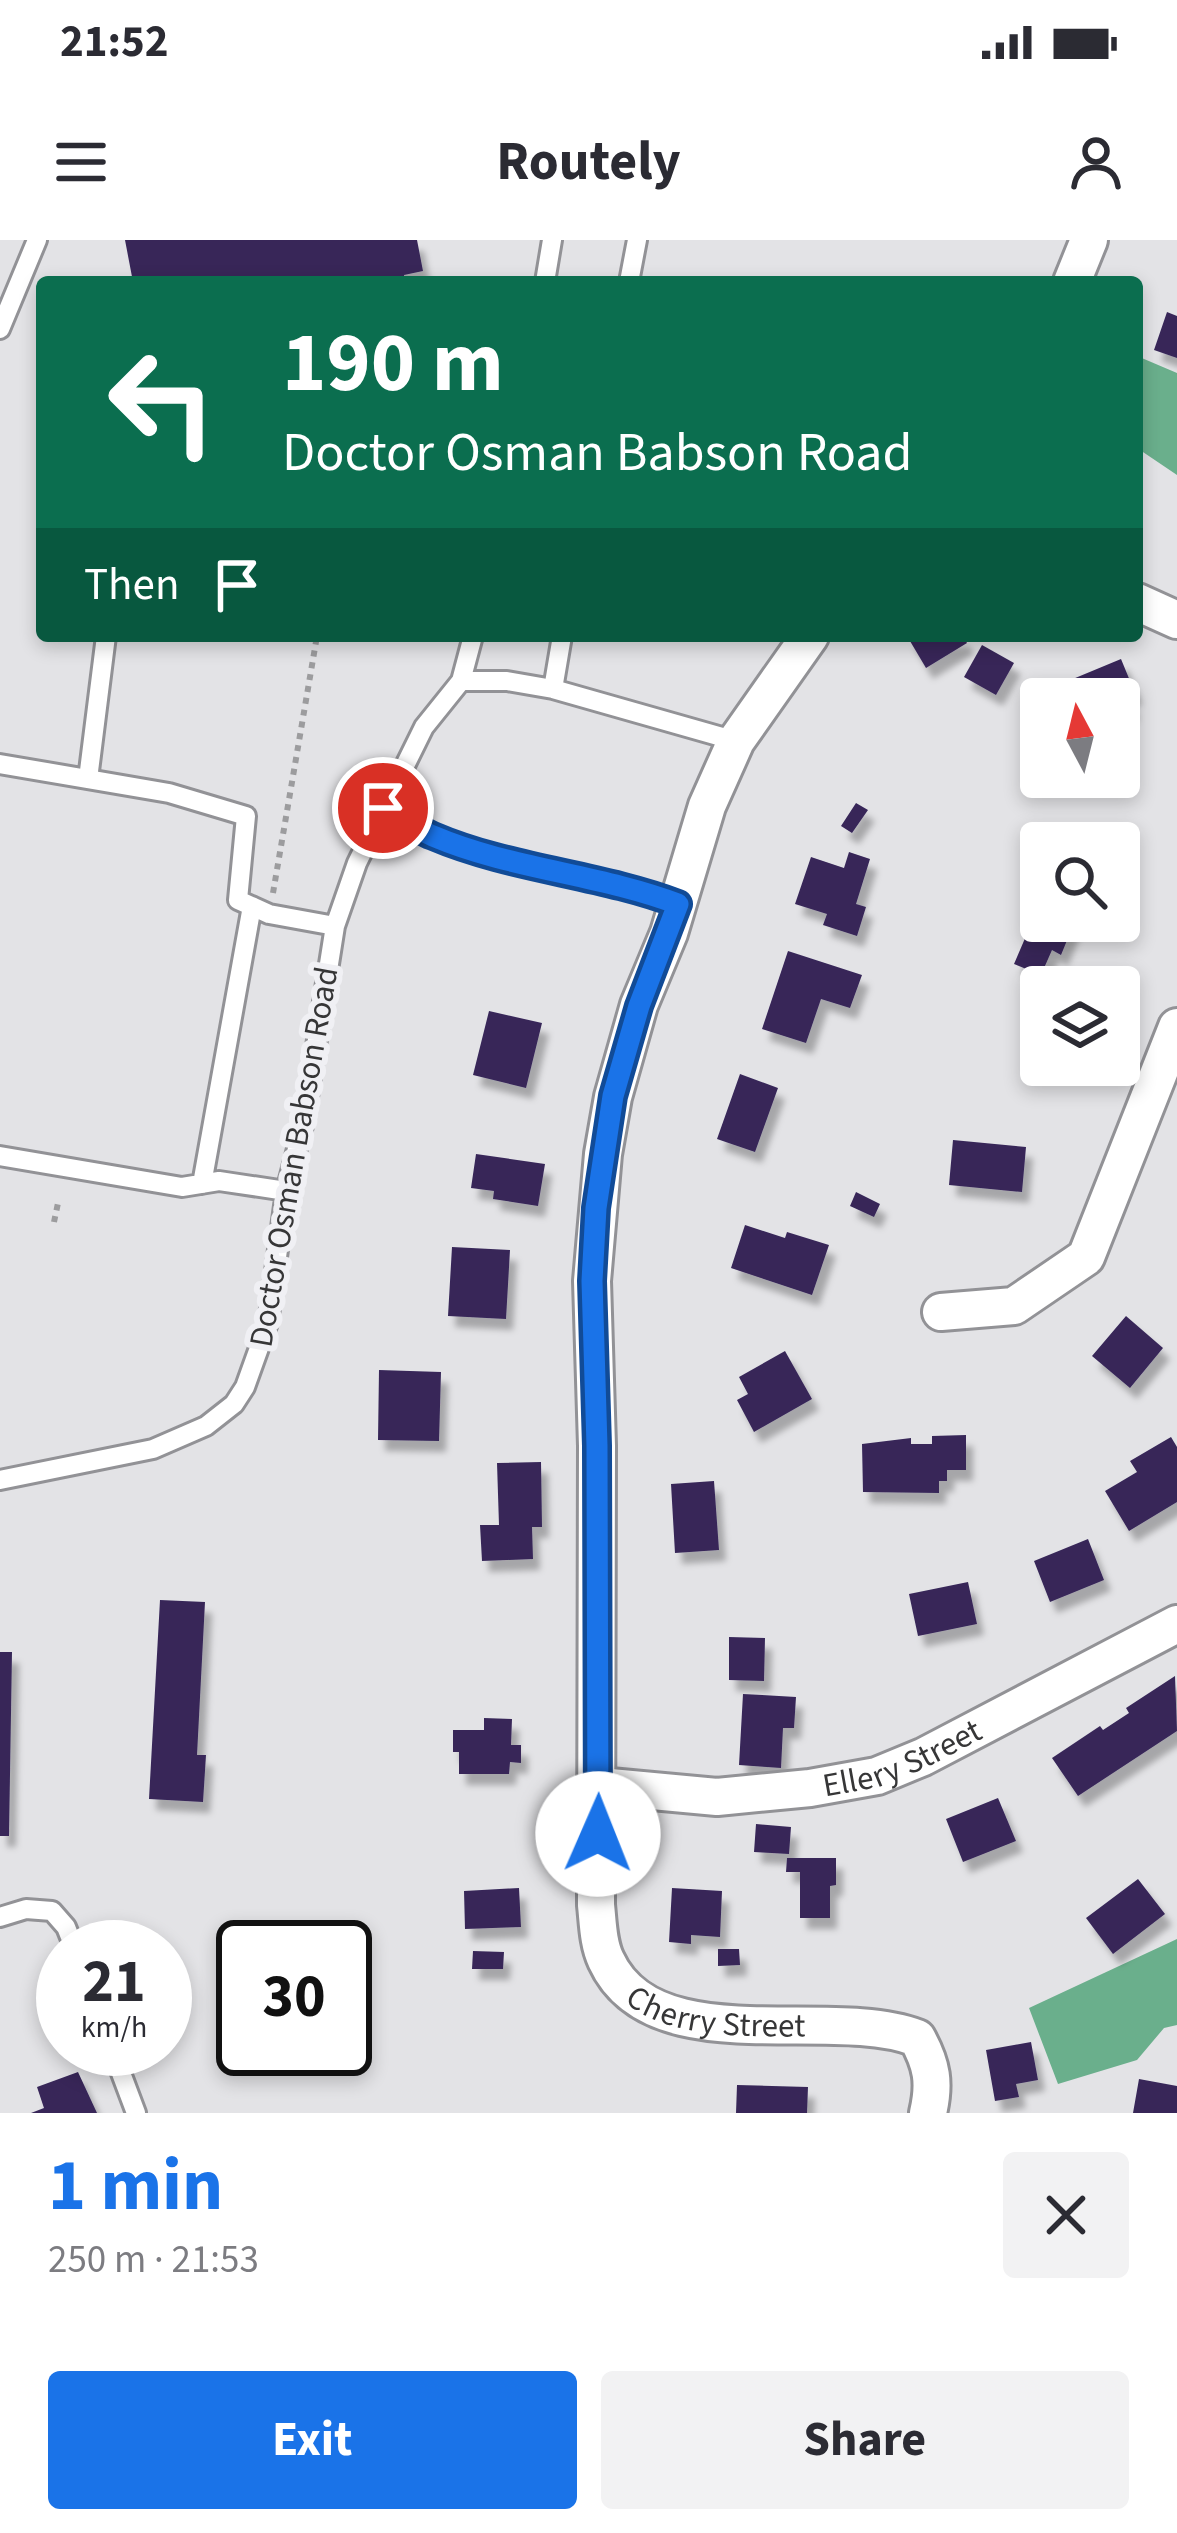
<!DOCTYPE html>
<html lang="en">
<head>
<meta charset="utf-8">
<style>
	body { margin:0; font-family:"Source Sans 3",sans-serif; background:#f2f2f3; color:#2b2b33; height:100vh; display:flex; flex-direction:column; font-size:45px; white-space:nowrap }
	* { box-sizing:border-box; margin:0 }
	p { font-size:39px; color:#7c7c81 }
	.icon { flex:none; width:66px; height:66px; fill:none; stroke:currentColor; stroke-width:2; stroke-linecap:round; stroke-linejoin:round }
	.map { position:relative; height:1873px; overflow:hidden }
	.drawer { display:flex; flex-direction:column; background:#fff; flex:1 }
	.drawer>* { flex:none }
	.top-card { position:absolute; left:36px; top:36px; width:1107px; height:366px; border-radius:12px; box-shadow:0 6px 18px #0003; background:#0b6e4f; color:#fff; overflow:hidden }
	.needle { width:78px; rotate:353deg }
	.tools { position:absolute; left:1020px; top:438px; display:grid; gap:24px }
	.tools a { display:grid; place-items:center; width:120px; height:120px; border-radius:12px; background:#fff; box-shadow:0 6px 18px #0003; font-size:60px }
	.speed { position:absolute; left:36px; top:1680px; display:flex; gap:24px; font-size:60px; font-weight:700; text-align:center }
	.speed>* { display:grid; place-content:center; width:156px; height:156px; border-radius:50%; background:#fff; box-shadow:0 6px 18px #0003; line-height:1 }
	.speed small { font-size:30px; font-weight:400 }
	.speed .limit { border:6px solid #111; border-radius:18px; background:#fff; color:#111 }
	.pin { position:absolute; display:grid; place-items:center; width:102px; height:102px; color:#fff; margin:-51px; border:6px solid #fff; border-radius:50%; box-shadow:0 3px 12px #0007 }
	.me { position:absolute; width:132px; margin:-66px; rotate:1deg; stroke-linejoin:round; filter:drop-shadow(0 0 9px #0008) }
	.turn { display:flex; align-items:center; gap:42px; height:252px; padding:0 48px; font-size:54px }
	.turn .icon { width:156px; height:156px; stroke-width:2.5 }
	.turn b { display:block; font-size:84px; line-height:102px }
	.then { display:flex; align-items:center; height:114px; padding:0 48px; background:#0003; gap:24px; font-size:45px }
	.round { display:grid; place-items:center; flex:none; width:126px; height:126px; border-radius:12px; background:#f2f2f3 }
	.headline { display:flex; align-items:center; justify-content:space-between; height:204px; padding:0 48px }
	h1 { font-size:72px; font-weight:700; line-height:90px; color:#1a73e8 }
	.primary-button { display:flex; gap:24px; margin-top:auto; padding:24px 48px }
	.primary-button a { flex:1; height:138px; border-radius:12px; background:#1a73e8; color:#fff; font-size:48px; font-weight:700; line-height:138px; text-align:center }
	.primary-button a+a { background:#f2f2f3; color:#2b2b33 }
	.status { display:flex; justify-content:space-between; align-items:center; height:84px; padding:0 60px; background:#fff; direction:ltr }
	.status svg { height:33px; fill:currentColor }
	header { display:flex; justify-content:space-between; align-items:center; height:156px; padding:0 48px; background:#fff; font-size:54px; font-weight:700 }
	.map>svg:first-child { display:block }
</style>
</head>
<body>
<div class="status"><b>21:52</b><svg viewBox="0 0 49 12"><path d="M0 12V9h3v3zM5 12V6h3v6zM10 12V3h3v9zM15 12V0h3v12zM26 1h20v11H26zM47 4h2v5h-2z"/></svg></div>
<header><svg class="icon" aria-label="menu" viewBox="0 0 24 24"><path d="M4 6h16M4 12h16M4 18h16"/></svg>Routely<svg class="icon" aria-label="person" viewBox="0 0 24 24"><circle cx="12" cy="8" r="4"/><path d="M4 21q1-7 8-7t8 7"/></svg></header>
<div class="map">
<svg width="1177" height="1873" viewBox="0 0 1177 1873">
	<defs>
		<filter id="shadow"><feDropShadow dx="7" dy="11" stdDeviation="3" flood-color="#0004"/></filter>
	</defs>
	<rect width="100%" height="100%" fill="#e3e3e6"/>
	<path fill="#6aaf8c" d="M1137 116 1177 133V235L1137 208Z
		M1177 1699V1785L1164 1788 1137 1820 1058 1844 1029 1768Z"/>
	<path fill="#372759" filter="url(#shadow)" d="M125 0H417L423 31 404 35 405 42H133Z
		M1167 72 1177 76V118L1154 110Z
		M907 396H963L967 403 926 428Z
		M982 405 1014 423 996 455 964 437Z
		M1121 419 1135 453 1127 457 1132 469 1119 474V459H1075L1068 441Z
		M856 563 868 570 852 593 841 586Z
		M849 612 870 619 856 664 866 667 857 696 823 685 827 674 795 664 811 617 844 628Z
		M1041 661V681H1075L1061 715 1052 710 1041 735 1014 724Z
		M788 711 862 735 850 768 821 759 806 803 762 789Z
		M489 771 542 783 526 848 473 835Z
		M740 834 778 848 755 912 717 899Z
		M953 900 1026 907 1022 952 949 945Z
		M476 914 545 924 538 966 493 959 494 951 471 948Z
		M856 952 880 964 874 977 850 966Z
		M745 985 785 998 787 992 829 1005 812 1055 731 1028Z
		M452 1007 510 1010 506 1079 448 1076Z
		M1126 1076 1163 1108 1130 1148 1092 1116Z
		M785 1111 812 1159 754 1192 737 1160 748 1154 739 1137Z
		M379 1130 441 1132 439 1201 378 1200Z
		M966 1195V1230H947V1241H939V1253L863 1252 862 1204 911 1198V1204H932V1196Z
		M1171 1197 1177 1207V1262L1129 1291 1105 1251 1137 1232 1130 1221Z
		M541 1222 542 1287H532L533 1319 482 1321 480 1285H499L497 1223Z
		M714 1241 719 1310 675 1313 671 1244Z
		M1088 1299 1104 1340 1050 1362 1034 1321Z
		M968 1342 977 1384 918 1396 909 1354Z
		M160 1360 205 1362 197 1515H206L203 1562 149 1559Z
		M729 1397 765 1398 764 1441 729 1440Z
		M0 1412H12L9 1596H0Z
		M1175 1436 1177 1491 1078 1556 1052 1518 1100 1486 1103 1490 1129 1473 1126 1468Z
		M743 1454 796 1457 794 1488H783L781 1528 739 1525Z
		M484 1478 512 1479 511 1505H521V1523L510 1522 509 1534H459V1512H453V1490H484Z
		M998 1558 1016 1601 963 1622 946 1579Z
		M756 1584 791 1587 789 1614 754 1612Z
		M787 1618H836V1645L830 1646V1678H800V1632H786Z
		M1138 1639 1165 1674 1113 1714 1086 1678Z
		M519 1648 521 1687 465 1689 464 1651Z
		M672 1648 722 1651 720 1697 691 1695V1704L669 1702Z
		M718 1709H739L740 1725 718 1726Z
		M473 1711 504 1712 503 1729H472Z
		M1031 1802 1038 1840 1016 1844 1019 1857 995 1861 986 1810Z
		M78 1832 97 1873H31L44 1868 37 1847Z
		M1139 1839 1177 1846V1873H1133Z
		M737 1845 808 1847 807 1873H736Z"/>
	<g fill="none" stroke-linecap="round" stroke-linejoin="round">
		<g stroke="#929296" stroke-width="24">
			<path id="service" d="M545 42 552 0
				M629 42 637 0
				M0 89 37 0
				M461 441 473 396
				M553 449 562 396
				M0 524 169 553 246 576 238 660 269 674 335 686
				M88 539 106 396
				M383 568C400 578 416 589 433 596 510 629 599 634 678 664
				M0 916 182 947 219 941 286 951
				M202 944 252 666
				M0 1240 153 1209 206 1186 234 1164 245 1147 268 1083 286 951 304 882 335 686 357 623 424 487 461 441H507L553 449 736 501
				M0 1677 26 1669 52 1671 66 1687 74 1707
				M112 1809 136 1873"/>
		</g>
		<g stroke="#929296" stroke-width="42">
			<g id="minor">
				<path d="M1072 42 1089 0"/>
				<path d="M1137 362 1177 380"/>
				<path id="s1" d="M810 396 736 501 707 566 669 693 639 765 613 857 603 914 592 1041 597 1206 596 1665C598 1683 598 1703 606 1720 653 1823 829 1764 917 1798 932 1825 935 1843 928 1873"/>
				<path d="M941 1072 1014 1066 1086 1017 1177 787"/>
				<path id="s2" d="M599 1546 717 1557 810 1548 877 1536 923 1517 1177 1384"/>
			</g>
		</g>
		<path stroke="#9c9c9e" stroke-width="6" stroke-dasharray="6 6" stroke-linecap="butt" d="M273 653 317 396
			M54 982 58 963"/>
		<use href="#service" stroke="#fff" stroke-width="18"/>
		<use href="#minor" stroke="#fff" stroke-width="36"/>
	</g>
	<g fill="none" stroke-linecap="round" stroke-linejoin="round">
		<g stroke="#114b97" stroke-width="30">
			<path id="route" d="M383 568C400 578 416 589 433 596 510 629 599 634 678 664L639 766 613 856 596 968 592 1041 597 1206 598 1594"/>
		</g>
		<use href="#route" stroke="#1a73e8" stroke-width="21"/>
	</g>
	<g text-anchor="middle" dominant-baseline="central" stroke-width="12" stroke-linejoin="round" paint-order="stroke">
		<g font-size="33" fill="#363637" stroke="#f0f0f4">
			<text transform="translate(294 917) rotate(-80)">Doctor Osman Babson Road</text>
			<text stroke="none"><textPath href="#s2" startOffset="309">Ellery Street</textPath></text>
			<text stroke="none"><textPath href="#s1" startOffset="1503">Cherry Street</textPath></text>
		</g>
	</g>
</svg>
<div class="tools">
<a><svg class="needle" viewBox="-14 -14 28 28"><path d="M0-13l5 13h-10z" fill="#e53935"/><path d="M0 13l5-13h-10z" fill="#7c7c81"/></svg></a>
<a><svg class="icon" aria-label="search" viewBox="0 0 24 24"><circle cx="10" cy="10" r="6"/><path d="M15 15l6 6"/></svg></a>
<a><svg class="icon" aria-label="layers" viewBox="0 0 24 24"><path d="M12 4l9 5-9 5-9-5zM3 14l9 5 9-5"/></svg></a>
</div>
<div class="speed"><div>21<small>km/h</small></div><div class="limit">30</div></div>
<div class="pin" style="left:383px;top:568px;background:#d93025"><svg class="icon" aria-label="arrive" viewBox="0 0 24 24"><path d="M6 21V4h12l-3 4 3 4H6"/></svg></div>
<svg class="me" style="left:598px;top:1594px" viewBox="-20 -20 40 40"><circle r="19" fill="#fff"/><path d="M0-13L10 11 0 6-10 11z" fill="#1a73e8"/></svg>
<div class="top-card">
<div class="turn"><svg class="icon" aria-label="left" viewBox="0 0 24 24"><path d="M17 20v-9H6M10 6l-5 5 5 5"/></svg><div><b>190 m</b>Doctor Osman Babson Road</div></div>
<div class="then">Then<svg class="icon" aria-label="arrive" viewBox="0 0 24 24"><path d="M6 21V4h12l-3 4 3 4H6"/></svg></div>
</div>
</div>
<section class="drawer">
<div class="headline"><div><h1>1 min</h1><p>250 m · 21:53</p></div><a class="round"><svg class="icon" aria-label="close" viewBox="0 0 24 24"><path d="M6 6l12 12M18 6L6 18"/></svg></a></div>
<div class="primary-button"><a>Exit</a><a>Share</a></div>
</section>
</body>
</html>
